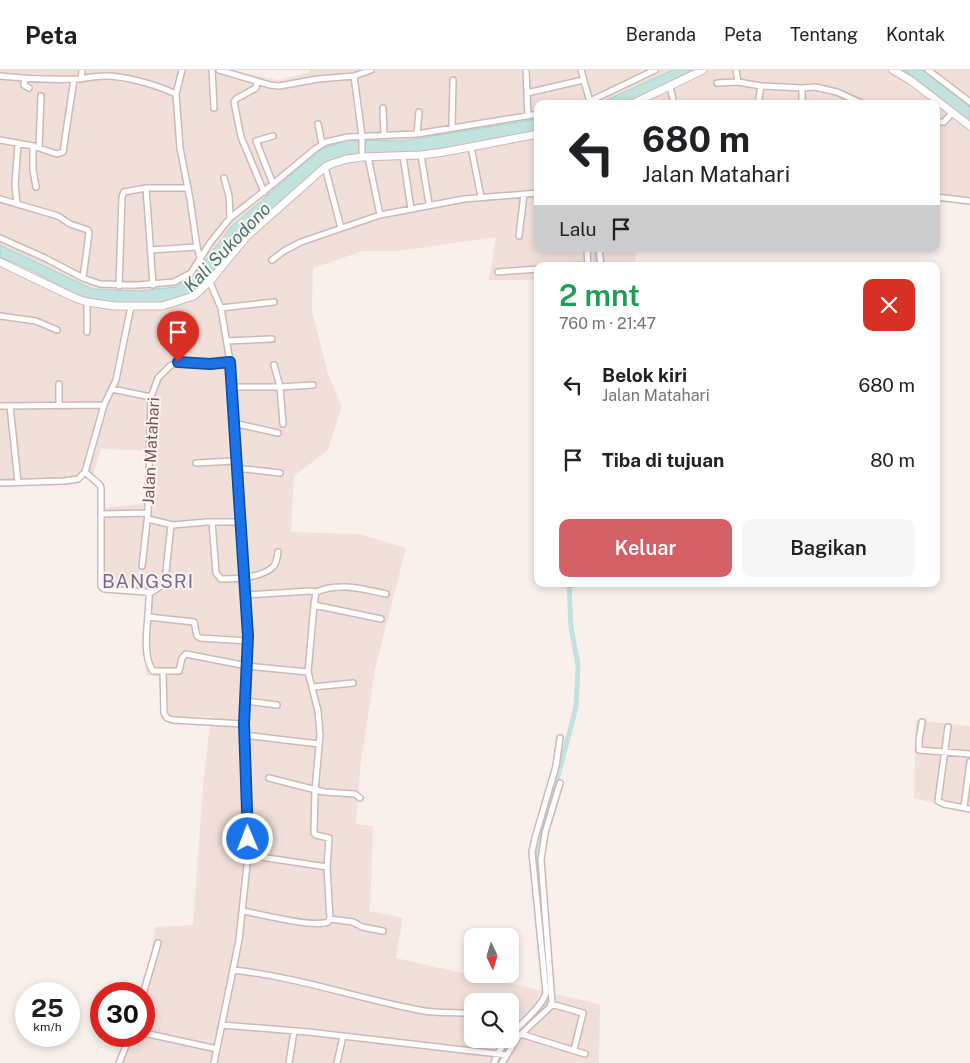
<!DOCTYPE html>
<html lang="id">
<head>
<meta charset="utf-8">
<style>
	body { margin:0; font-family:"Public Sans",sans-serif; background:#f6f6f6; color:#202124; height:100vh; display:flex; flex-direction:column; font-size:19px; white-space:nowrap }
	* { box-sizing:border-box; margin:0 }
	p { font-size:16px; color:#757577 }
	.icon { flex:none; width:28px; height:28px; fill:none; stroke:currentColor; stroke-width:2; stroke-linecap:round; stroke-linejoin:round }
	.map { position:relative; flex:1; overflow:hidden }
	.drawer { position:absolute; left:534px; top:192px; width:406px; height:325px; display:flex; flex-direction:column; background:#fff; border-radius:10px; box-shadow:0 2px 8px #0003 }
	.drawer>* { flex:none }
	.banner { position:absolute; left:534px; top:30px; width:406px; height:152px; border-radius:10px; box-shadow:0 2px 8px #0003; background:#fff; color:#202124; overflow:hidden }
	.needle { width:32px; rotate:176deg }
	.fabs { position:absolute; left:464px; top:858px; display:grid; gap:10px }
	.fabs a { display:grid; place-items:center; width:55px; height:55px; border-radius:10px; background:#fff; box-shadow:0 2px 8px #0003; font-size:25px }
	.speed { position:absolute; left:15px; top:912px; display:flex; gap:10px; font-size:25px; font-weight:700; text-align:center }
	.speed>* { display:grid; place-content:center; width:65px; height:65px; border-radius:50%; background:#fff; box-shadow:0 2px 8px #0003; line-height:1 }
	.speed small { font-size:12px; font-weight:400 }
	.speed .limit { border:8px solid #d22; background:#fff; color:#111 }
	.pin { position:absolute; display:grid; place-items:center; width:42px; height:42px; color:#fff; margin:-51px -21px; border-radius:50% 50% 50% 0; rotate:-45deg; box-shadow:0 0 5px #0007 }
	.pin .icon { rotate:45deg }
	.me { position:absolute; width:55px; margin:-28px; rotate:359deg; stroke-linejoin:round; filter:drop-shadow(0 0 4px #0008) }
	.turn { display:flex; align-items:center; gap:18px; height:105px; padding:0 25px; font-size:22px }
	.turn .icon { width:65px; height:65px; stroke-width:2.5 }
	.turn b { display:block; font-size:35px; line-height:42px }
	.then { display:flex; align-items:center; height:48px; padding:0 25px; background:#0003; gap:10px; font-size:19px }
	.round { display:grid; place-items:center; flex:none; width:52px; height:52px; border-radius:10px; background:#f6f6f6 }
	.head { display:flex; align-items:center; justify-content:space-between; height:85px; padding:0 25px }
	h1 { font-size:30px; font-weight:600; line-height:38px; color:#1e9e55 }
	.button { display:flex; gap:10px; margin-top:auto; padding:10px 25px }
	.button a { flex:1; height:58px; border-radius:10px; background:#d46066; color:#fff; font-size:20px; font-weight:600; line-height:58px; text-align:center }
	.button a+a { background:#f6f6f6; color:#202124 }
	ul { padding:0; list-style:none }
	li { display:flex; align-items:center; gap:15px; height:75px; padding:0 25px }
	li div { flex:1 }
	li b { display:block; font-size:19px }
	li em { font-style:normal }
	header { display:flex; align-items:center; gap:30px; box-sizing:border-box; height:70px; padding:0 25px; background:#fff; border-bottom:1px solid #e0e0e0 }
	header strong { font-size:24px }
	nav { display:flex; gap:28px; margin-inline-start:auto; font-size:18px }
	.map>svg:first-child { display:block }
</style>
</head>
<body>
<header>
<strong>Peta</strong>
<nav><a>Beranda</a><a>Peta</a><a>Tentang</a><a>Kontak</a></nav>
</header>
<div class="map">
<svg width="970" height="993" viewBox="0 0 970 993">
	<rect width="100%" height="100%" fill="#faf0eb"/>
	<path fill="#f1e0da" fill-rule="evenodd" d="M0 0H228L278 10 309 3 310 0H673L598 34H538L537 49 403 71 348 70 321 79 231 157 196 203 176 217 140 221 92 219 0 175Z
		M700 0H903L916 8 970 52V133L936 129V34H630Z
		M923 0H970V37L925 1Z
		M537 62 538 179H636L635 196H538L537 210H489L496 167 398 181H363L313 198 312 242 328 304 342 336 328 380 294 406 291 462 359 464 406 478 375 599 360 699 356 754 373 756 370 841 403 848 396 888 600 934 599 993H117L127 966H144V924L147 915 155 857 193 855 204 704 211 646 161 649V607L146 605 145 522 106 519 102 438 153 433 154 381 101 379 93 405 70 413 0 417V187L29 199 75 224 165 233 240 169 323 95ZM472 931H510V969H472Z
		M916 650 970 656V742L914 728Z"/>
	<path fill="#c1e2dd" stroke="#a9d2cd" d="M673 0H700L630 34H598Z
		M903 0H923L970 37V52L916 8Z
		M537 49V62L428 83 323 95 240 169 214 205 195 222 165 233 115 234 75 224 29 199 0 187V175L92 219 140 221 176 217 196 203 231 157 321 79 348 70 403 71Z"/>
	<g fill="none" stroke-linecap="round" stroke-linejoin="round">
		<path stroke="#c1e2dd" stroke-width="5" d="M596 179V196
			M538 947 548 930 549 920 536 797 541 762 550 737 576 637 578 595 571 557 569 514
			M507 981 513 969 520 962"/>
		<path stroke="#c1e2dd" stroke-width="9" d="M67 218 78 226 101 229"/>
		<g stroke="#cdb8b5" stroke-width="8">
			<path id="street" d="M182 0 176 24 180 78 190 129 197 177 202 194 221 238 230 292 248 566 244 654 248 785 239 870 214 993
				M212 0 214 38
				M219 0 270 15 279 16 318 9 354 6 371 0
				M526 0 528 46
				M581 0 590 32
				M736 0 738 12
				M928 0 970 32
				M0 6C26 9 52 10 78 9 87 8 96 6 105 6 126 6 157 15 176 24
				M354 6 362 66V87
				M25 9 24 15 29 18
				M81 9 82 0
				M257 11 256 18 236 29 234 32 241 67 264 122
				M717 13 738 12 761 16 802 18 815 17 837 22 863 34
				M670 16 674 34
				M527 23 583 10
				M584 34 655 0
				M758 34 761 16
				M802 34V18
				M383 38 384 65
				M936 52H944L952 43
				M318 54 322 74
				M452 58 453 10
				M417 64 419 42
				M273 66 256 71 273 114
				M0 70 33 76 57 84 63 82 74 9
				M33 76V100L36 117
				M471 77 481 127
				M39 78 41 26
				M421 85 429 134
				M403 86 411 139
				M368 87 380 145
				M325 97 341 158
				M224 108 229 126 230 148
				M146 118 153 215
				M936 127 970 131
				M0 129 58 146 70 154 88 160 89 163 83 208
				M17 134 15 115 18 73
				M519 166 524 124
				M0 168 45 188 83 208 100 214 137 215 174 212 191 203 210 173 230 148 273 114 315 79 326 72 348 67 417 64 538 44
				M587 179 588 196
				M599 179 601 196
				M150 180 197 177
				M272 190 284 181 301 172 380 145 464 129 538 123
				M569 196 588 195
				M498 202 538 199
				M119 216 122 127 124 122 146 118H188
				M221 238 274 232
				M0 246 36 251 57 260
				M87 262V232
				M227 271 272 269
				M274 295 280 317 283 354
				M231 317H280L313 315
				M112 319 151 327
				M59 335V314
				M0 336 104 335
				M10 336 18 412
				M233 353 278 363
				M196 393 235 391
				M236 398 280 403
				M85 402 100 415 101 418V516L104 519 147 522 149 524C150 546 140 583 153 601H179L182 588 186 584 247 596 308 602
				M0 413 64 411 78 409 85 402 104 335 116 310 131 236
				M101 444 148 443
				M148 449 173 455 207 452H240
				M212 452 216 503 221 509C236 509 261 508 273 497 277 493 277 486 278 482
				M142 496 148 443 151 327 158 308 170 296 178 292 210 294 230 292
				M316 522C339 512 362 519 386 524
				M149 524 164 514 165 511 171 455
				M245 525 310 521 316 522 314 535 308 602 318 641 320 665 315 721 314 763 316 765 329 768 327 797 330 849
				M314 535 381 549
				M148 547 194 552 197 566 200 568 248 571
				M163 602 164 643 167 648 173 650 244 654
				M313 617 353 613
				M246 631 277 635
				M922 652 919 670V680L970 684
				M948 657 938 731 944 734 970 739
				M244 665 319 674
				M269 708 324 722 355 724 360 728
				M964 737 970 692
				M248 785 327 797
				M243 841C264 845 306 856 324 853 328 853 328 852 330 849L353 852 362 857 383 861
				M233 900C297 907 357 928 419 940 436 944 455 942 472 943
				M143 924 158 873
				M551 934 583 943 574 980
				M510 953 518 957
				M222 955 308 962 507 985
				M144 963 217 979
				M521 964 585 984
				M510 966C520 954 542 937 546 923L532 782 535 768 556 696 560 668
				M119 993 130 966
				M289 993 294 961
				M337 993 343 966
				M494 993 498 983 508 969
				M502 993 518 967 550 937 552 932 541 790 545 763 560 713"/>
		</g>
		<g stroke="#cfb7b3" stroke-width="9">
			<path id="secondary" d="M893 0 910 10 970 56
				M632 34 703 0
				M0 192 75 228 87 232 115 236H162L194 226 211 210 246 167 325 97 331 94 347 89 362 87 421 85 444 82 538 64"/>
		</g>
		<use href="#street" stroke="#fff" stroke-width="5"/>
		<use href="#secondary" stroke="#fff" stroke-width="7"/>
	</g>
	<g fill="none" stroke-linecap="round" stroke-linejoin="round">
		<g stroke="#114b97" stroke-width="12">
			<path id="route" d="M178 292 210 294 230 292 248 566 244 654 248 769"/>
		</g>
		<use href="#route" stroke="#1a73e8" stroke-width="9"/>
	</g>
	<g text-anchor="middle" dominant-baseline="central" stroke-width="4" stroke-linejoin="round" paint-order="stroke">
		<g font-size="16" fill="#725351" stroke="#fdf5f1">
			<text transform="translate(151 381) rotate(-87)">Jalan Matahari</text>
		</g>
		<g font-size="18" font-style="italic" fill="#467570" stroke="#fdf5f1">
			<text transform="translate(227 177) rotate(-46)">Kali Sukodono</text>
		</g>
		<g font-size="19" letter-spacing="1" fill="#77698d" stroke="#fdf5f1">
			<text x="148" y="511">BANGSRI</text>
		</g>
	</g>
</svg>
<div class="fabs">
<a><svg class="needle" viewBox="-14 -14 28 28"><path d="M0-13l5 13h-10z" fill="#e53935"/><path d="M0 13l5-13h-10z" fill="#757577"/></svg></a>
<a><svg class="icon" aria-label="search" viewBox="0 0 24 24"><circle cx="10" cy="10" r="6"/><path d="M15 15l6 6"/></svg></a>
</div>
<div class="speed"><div>25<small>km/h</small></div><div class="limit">30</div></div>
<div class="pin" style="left:178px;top:292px;background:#d93025"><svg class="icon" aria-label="arrive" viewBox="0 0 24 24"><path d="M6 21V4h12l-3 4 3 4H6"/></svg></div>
<svg class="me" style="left:248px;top:769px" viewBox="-20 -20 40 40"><circle r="17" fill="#1a73e8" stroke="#fff" stroke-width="3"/><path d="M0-11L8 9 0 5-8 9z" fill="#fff"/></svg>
<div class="banner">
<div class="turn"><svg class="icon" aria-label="left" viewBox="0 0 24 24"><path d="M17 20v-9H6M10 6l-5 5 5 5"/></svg><div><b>680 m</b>Jalan Matahari</div></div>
<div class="then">Lalu<svg class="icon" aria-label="arrive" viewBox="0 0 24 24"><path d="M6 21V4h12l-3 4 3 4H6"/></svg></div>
</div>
<section class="drawer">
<div class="head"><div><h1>2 mnt</h1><p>760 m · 21:47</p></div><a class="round" style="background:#d93025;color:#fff"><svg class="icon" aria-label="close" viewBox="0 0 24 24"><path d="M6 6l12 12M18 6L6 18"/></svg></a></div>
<ul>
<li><svg class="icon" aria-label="left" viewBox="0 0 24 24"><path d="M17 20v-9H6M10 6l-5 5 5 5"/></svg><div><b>Belok kiri</b><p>Jalan Matahari</p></div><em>680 m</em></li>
<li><svg class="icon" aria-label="arrive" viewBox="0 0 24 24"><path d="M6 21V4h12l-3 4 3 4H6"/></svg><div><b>Tiba di tujuan</b></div><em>80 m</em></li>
</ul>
<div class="button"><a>Keluar</a><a>Bagikan</a></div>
</section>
</div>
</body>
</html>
